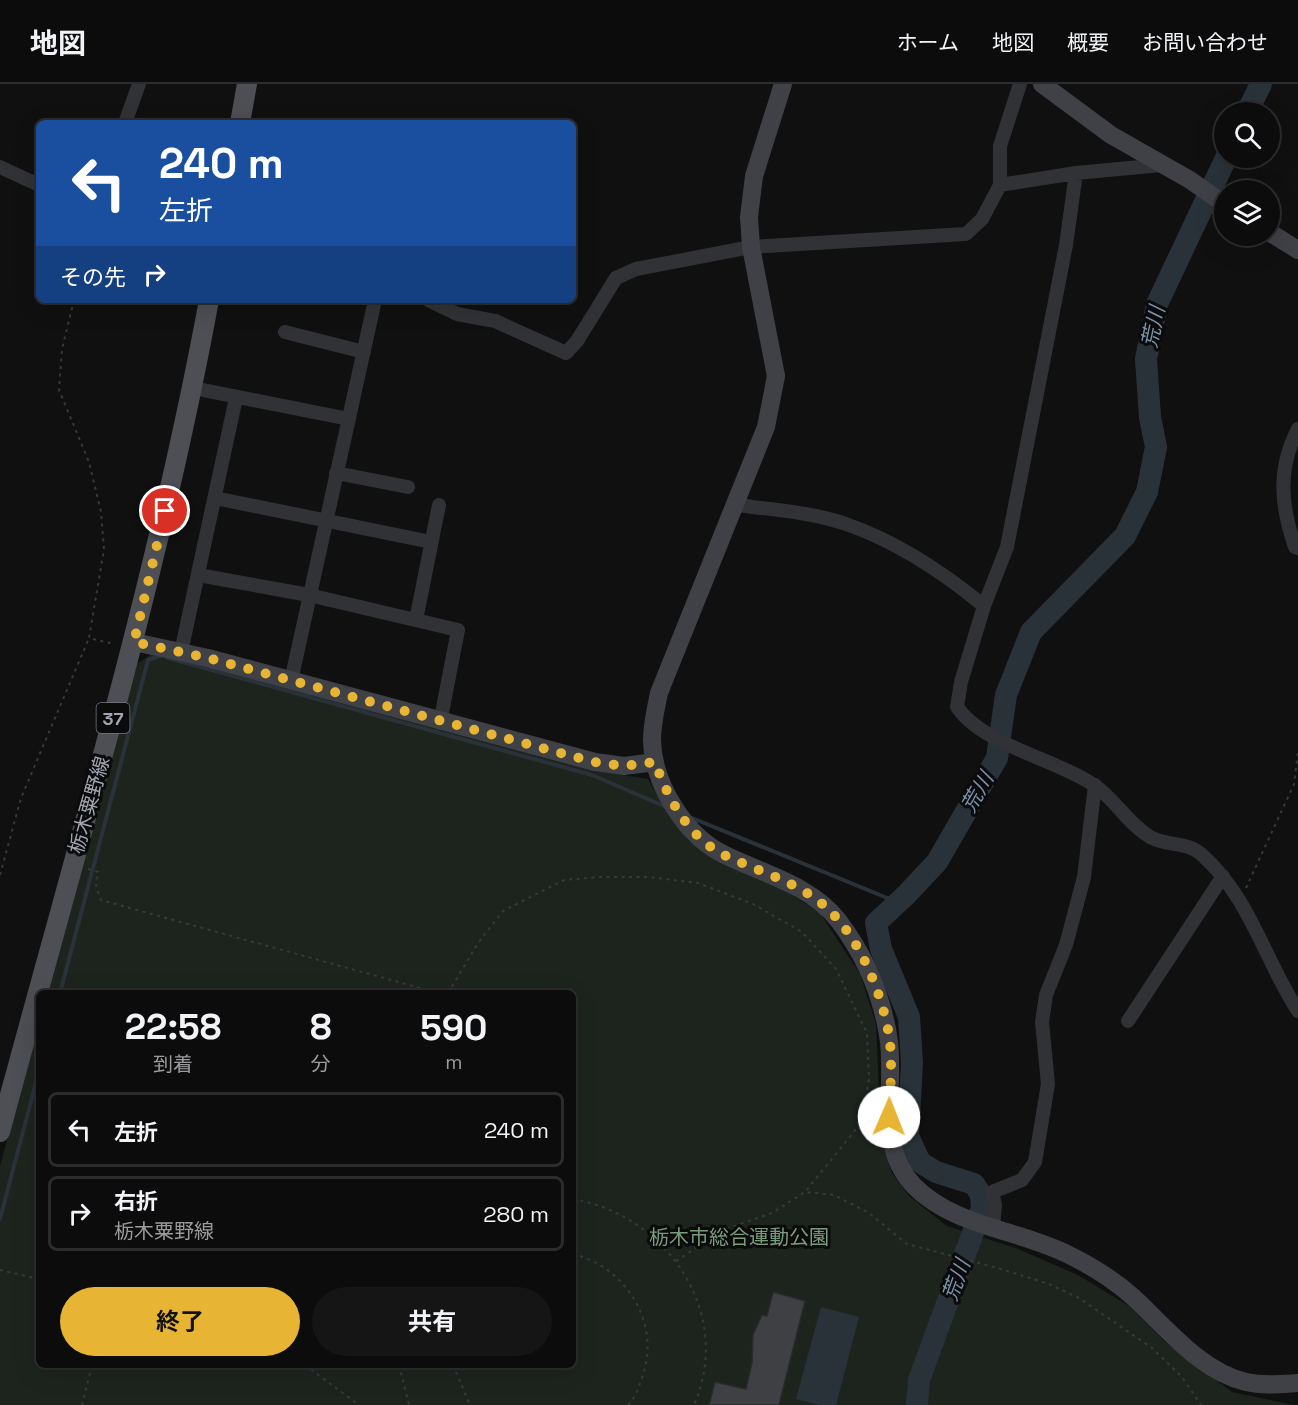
<!DOCTYPE html>
<html lang="ja">
<head>
<meta charset="utf-8">
<style>
	body { margin:0; font-family:"Space Grotesk","Noto Sans JP",sans-serif; background:#151516; color:#f1f3f6; height:100vh; display:flex; flex-direction:column; font-size:22px; white-space:nowrap }
	* { box-sizing:border-box; margin:0 }
	p { font-size:20px; color:#9a9b9d }
	.icon { flex:none; width:33px; height:33px; fill:none; stroke:currentColor; stroke-width:2; stroke-linecap:round; stroke-linejoin:round }
	.map { position:relative; flex:1; overflow:hidden }
	.side { position:absolute; left:36px; top:906px; width:540px; height:378px; display:flex; flex-direction:column; background:#0c0c0d; border-radius:9px; box-shadow:0 6px 24px #0002,0 0 0 2px #2c2c2e }
	.side>* { flex:none }
	.hud { position:absolute; left:36px; top:36px; width:540px; height:183px; border-radius:9px; box-shadow:0 6px 24px #0002,0 0 0 2px #2c2c2e; background:#1a4fa0; color:#fff; overflow:hidden }
	.controls { position:absolute; left:1214px; top:18px; display:grid; gap:12px }
	.controls a { display:grid; place-items:center; width:66px; height:66px; border-radius:50%; background:#0c0c0d; box-shadow:0 6px 24px #0002,0 0 0 2px #2c2c2e; font-size:30px }
	.pin { position:absolute; display:grid; place-items:center; width:51px; height:51px; color:#fff; margin:-26px; border:3px solid #fff; border-radius:50%; box-shadow:0 2px 6px #0007 }
	.me { position:absolute; width:66px; margin:-33px; rotate:1deg; stroke-linejoin:round; filter:drop-shadow(0 0 4px #0008) }
	.turn { display:flex; align-items:center; gap:21px; height:126px; padding:0 24px; font-size:27px }
	.turn .icon { width:78px; height:78px; stroke-width:2.5 }
	.turn b { display:block; font-size:42px; line-height:51px }
	.then { display:flex; align-items:center; height:57px; padding:0 24px; background:#0003; gap:12px; font-size:22px }
	.eta { display:flex; justify-content:space-evenly; align-items:center; height:102px; text-align:center }
	.eta b { font-size:36px; font-weight:700; line-height:42px }
	.button { display:flex; gap:12px; margin-top:auto; padding:12px 24px }
	.button a { flex:1; height:69px; border-radius:36px; background:#e7b433; color:#111; font-size:24px; font-weight:700; line-height:69px; text-align:center }
	.button a+a { background:#151516; color:#f1f3f6 }
	ul { padding:0; list-style:none }
	li { display:flex; align-items:center; gap:18px; height:75px; margin:0 12px 9px; padding:0 12px; border:3px solid #2c2c2e; border-radius:9px }
	li div { flex:1 }
	li b { display:block; font-size:22px }
	li em { font-style:normal }
	header { display:flex; align-items:center; gap:36px; box-sizing:border-box; height:84px; padding:0 30px; background:#0c0c0d; border-bottom:2px solid #2c2c2e }
	header strong { font-size:28px }
	nav { display:flex; gap:33px; margin-inline-start:auto; font-size:21px }
	.map>svg:first-child { display:block }
</style>
</head>
<body>
<header>
<strong>地図</strong>
<nav><a>ホーム</a><a>地図</a><a>概要</a><a>お問い合わせ</a></nav>
</header>
<div class="map">
<svg width="1298" height="1321" viewBox="0 0 1298 1321">
	<rect width="100%" height="100%" fill="#101011"/>
	<path fill="#1d241e" d="M162 569 596 687 648 695 671 735 689 757 732 782 783 805 820 829 860 890 876 940 881 1053 892 1089 909 1112 947 1142 1018 1165 1078 1191 1129 1222 1163 1256 1232 1308 1294 1321H0V1082L39 939V1281H573V909H47L137 580 150 571Z"/>
	<path fill="#2a3239" d="M821 1223 859 1233 836 1321H819L796 1315Z"/>
	<g fill="none" stroke-linecap="round" stroke-linejoin="round">
		<path stroke="#2a3239" stroke-width="4" d="M168 574 592 691 666 723
			M692 734 897 818
			M60 909 148 576 160 572
			M0 1135 39 987"/>
		<path stroke="#2a3239" stroke-width="22" d="M1247 28 1261 0
			M917 1321 919 1296 982 1124 981 1111 974 1100 936 1088 920 1078 908 1052 912 979 909 933 881 865 876 839 906 811 937 778 997 674 1006 611 1031 548 1125 452 1147 408 1156 363 1150 333 1146 275 1157 220 1226 74"/>
	</g>
	<path fill="#3f4044" stroke="#2a2a2d" stroke-width="1.5" d="M773 1208 805 1217 779 1321H709L715 1298 746 1305 752 1279 753 1251 762 1231 767 1232Z"/>
	<g fill="none" stroke-linecap="round" stroke-linejoin="round">
		<path stroke="#37393d" stroke-width="2" stroke-dasharray="3 4.5" stroke-linecap="butt" d="M74 216 62 265 59 306 89 378 101 428 104 465 89 554 114 560
			M88 785 98 788 96 803 101 816 438 909
			M0 791 21 714 89 554
			M1246 804 1294 700 1298 668
			M448 909 478 859 503 827 564 796 599 793H649L698 799 753 820 802 848 836 885 867 949 869 995 861 1039 805 1108
			M573 1115C667 1131 734 1229 694 1321
			M573 1170C627 1183 663 1242 641 1296 638 1305 635 1314 628 1321
			M676 1177 723 1146 772 1129 805 1108 834 1111 869 1129 907 1160 1001 1185 1049 1200 1079 1214 1152 1264 1182 1293 1201 1321
			M0 1186 39 1195
			M305 1281 359 1321
			M399 1281 409 1321
			M453 1281 470 1321
			M82 1321 92 1281"/>
		<path stroke="#313236" stroke-width="14" d="M125 39 139 0
			M0 83 39 101
			M1076 89 1066 161 1007 463 984 522 961 598 957 623C984 662 1054 674 1094 701 1115 715 1127 739 1150 753 1165 762 1189 758 1201 770 1250 813 1264 875 1298 927
			M1000 101 1076 89 1162 81
			M428 216 457 230 495 237 566 269 577 257 616 194 636 185 751 163 966 150 982 135 1000 101V62L1020 0
			M285 248 364 268
			M193 304 349 335
			M1298 345C1277 385 1281 422 1295 463L1298 464
			M336 389 408 403
			M215 414 431 458
			M737 421C774 426 811 428 846 440 895 457 944 489 984 522
			M198 491 309 511 458 546 440 639
			M416 536 439 421
			M181 568 236 314
			M291 597 375 216
			M1128 937 1223 792
			M993 1143 995 1121 992 1108 1022 1096 1035 1078 1048 1000 1042 938 1046 911 1066 861 1084 793 1095 701"/>
		<path stroke="#3f4146" stroke-width="18" d="M783 0 754 92 749 133 751 163 776 292 766 343 659 609C656 624 652 640 652 656 653 700 685 752 725 771 764 790 810 801 838 836 864 870 881 909 888 951 897 1002 874 1060 914 1102 953 1142 1019 1146 1067 1170 1090 1181 1114 1196 1133 1213 1166 1243 1200 1287 1246 1298 1263 1302 1281 1300 1298 1299
			M1042 0 1111 51 1190 96 1224 120
			M1269 148 1298 166
			M134 558 208 574 595 678 624 682 655 678"/>
		<path stroke="#4d4f55" stroke-width="20" d="M240 39 247 0
			M0 1048C74 772 157 498 209 216"/>
	</g>
	<g fill="none" stroke-linecap="round" stroke-linejoin="round">
		<path stroke="#e7b433" stroke-width="10" stroke-dasharray="0 18" d="M165 427 134 558 208 574 594 678 624 682 655 678C668 714 687 752 724 771 751 784 781 793 807 809 853 836 880 901 889 951 893 978 890 1007 889 1033"/>
	</g>
	<g text-anchor="middle" dominant-baseline="central" stroke-width="6" stroke-linejoin="round" paint-order="stroke">
		<rect fill="#0b0b0c" stroke="#757880" stroke-width="1.5" x="96.5" y="619" width="33" height="30" rx="4.5"/>
		<g font-size="18" font-weight="bold" fill="#a2a6b1">
			<text x="113" y="634">37</text>
		</g>
		<g font-size="20" fill="#a2a6b1" stroke="#0b0b0c">
			<text transform="translate(89 721) rotate(-74)">栃木粟野線</text>
		</g>
		<g font-size="20" fill="#7a9c7e" stroke="#0b0b0c">
			<text x="739" y="1153">栃木市総合運動公園</text>
		</g>
		<g font-size="21" font-style="italic" fill="#7a91ab" stroke="#0b0b0c">
			<text transform="translate(1153 243) rotate(-78)">荒川</text>
			<text transform="translate(977 708) rotate(-60)">荒川</text>
			<text transform="translate(956 1196) rotate(-70)">荒川</text>
		</g>
	</g>
</svg>
<div class="controls">
<a><svg class="icon" aria-label="search" viewBox="0 0 24 24"><circle cx="10" cy="10" r="6"/><path d="M15 15l6 6"/></svg></a>
<a><svg class="icon" aria-label="layers" viewBox="0 0 24 24"><path d="M12 4l9 5-9 5-9-5zM3 14l9 5 9-5"/></svg></a>
</div>
<div class="pin" style="left:165px;top:427px;background:#d93025"><svg class="icon" aria-label="arrive" viewBox="0 0 24 24"><path d="M6 21V4h12l-3 4 3 4H6"/></svg></div>
<svg class="me" style="left:889px;top:1033px" viewBox="-20 -20 40 40"><circle r="19" fill="#fff"/><path d="M0-13L10 11 0 6-10 11z" fill="#e7b433"/></svg>
<div class="hud">
<div class="turn"><svg class="icon" aria-label="left" viewBox="0 0 24 24"><path d="M17 20v-9H6M10 6l-5 5 5 5"/></svg><div><b>240 m</b>左折</div></div>
<div class="then">その先<svg class="icon" aria-label="right" viewBox="0 0 24 24"><path d="M7 20v-9h11M14 6l5 5-5 5"/></svg></div>
</div>
<section class="side">
<div class="eta">
<div><b>22:58</b><p>到着</p></div>
<div><b>8</b><p>分</p></div>
<div><b>590</b><p>m</p></div>
</div>
<ul>
<li><svg class="icon" aria-label="left" viewBox="0 0 24 24"><path d="M17 20v-9H6M10 6l-5 5 5 5"/></svg><div><b>左折</b></div><em>240 m</em></li>
<li><svg class="icon" aria-label="right" viewBox="0 0 24 24"><path d="M7 20v-9h11M14 6l5 5-5 5"/></svg><div><b>右折</b><p>栃木粟野線</p></div><em>280 m</em></li>
</ul>
<div class="button"><a>終了</a><a>共有</a></div>
</section>
</div>
</body>
</html>
